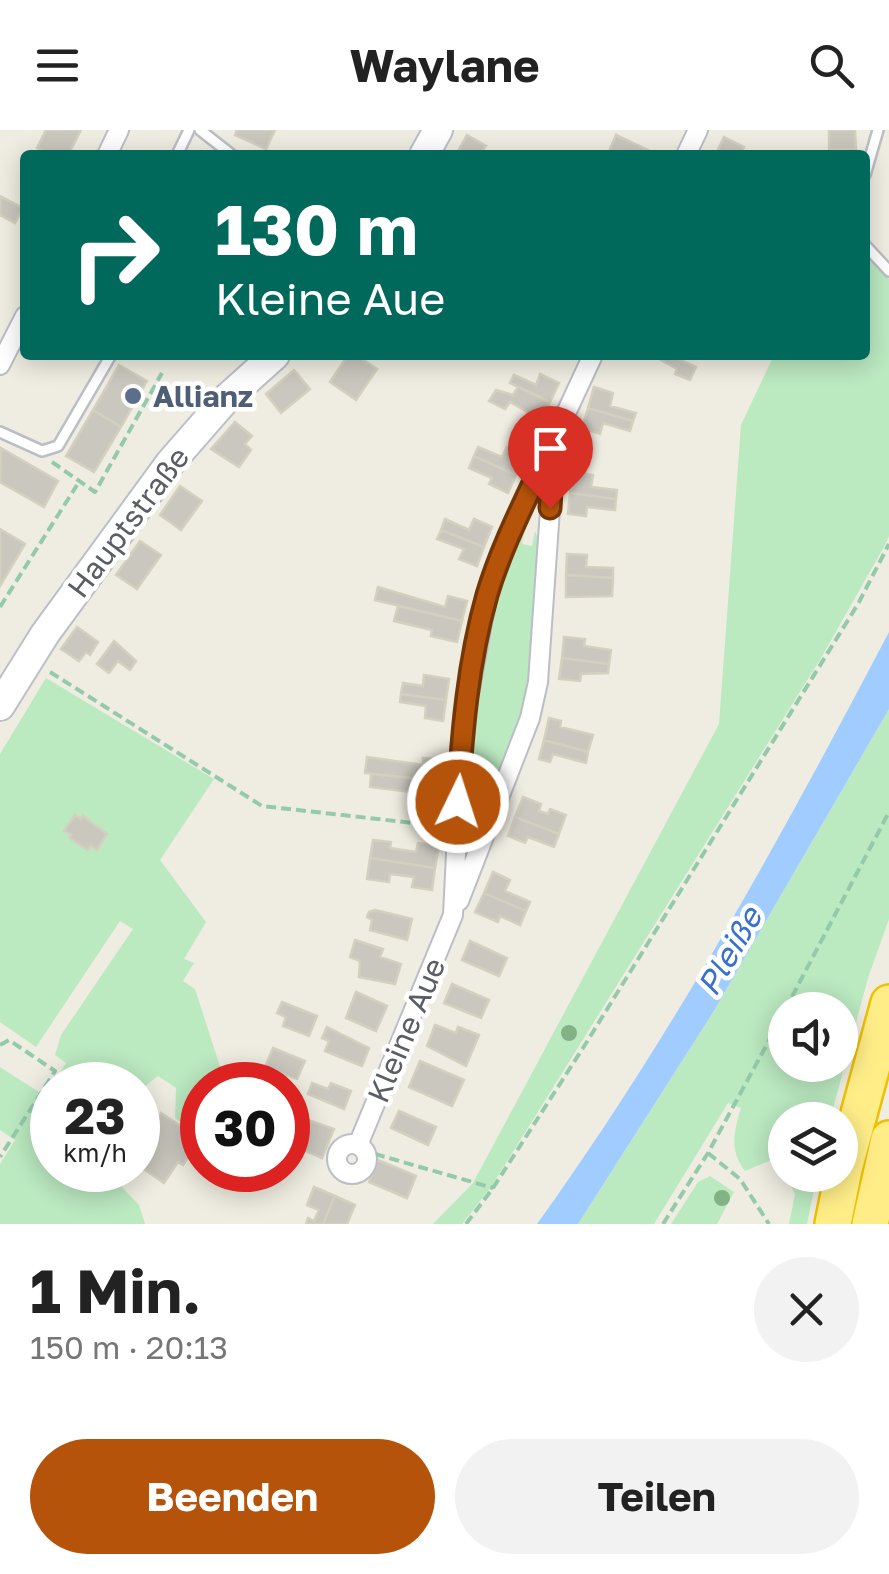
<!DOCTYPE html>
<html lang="de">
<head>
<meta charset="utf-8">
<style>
	body { margin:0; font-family:"Golos Text",sans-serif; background:#f2f2f2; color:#222; height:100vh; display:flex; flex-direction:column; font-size:38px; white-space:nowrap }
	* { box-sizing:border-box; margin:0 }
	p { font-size:32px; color:#767676 }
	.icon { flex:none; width:55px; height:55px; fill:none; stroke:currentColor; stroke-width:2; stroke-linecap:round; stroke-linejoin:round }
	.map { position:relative; height:1094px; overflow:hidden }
	.panel { display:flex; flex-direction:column; background:#fff; flex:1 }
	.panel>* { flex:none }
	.guide { position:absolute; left:20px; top:20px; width:850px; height:210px; border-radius:10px; box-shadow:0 5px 25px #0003; background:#00695c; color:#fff; overflow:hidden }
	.controls { position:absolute; left:768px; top:862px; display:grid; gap:20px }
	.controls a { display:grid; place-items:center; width:90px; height:90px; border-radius:50%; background:#fff; box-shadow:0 5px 25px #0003; font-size:50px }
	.speed { position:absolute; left:30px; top:932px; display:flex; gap:20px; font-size:50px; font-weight:700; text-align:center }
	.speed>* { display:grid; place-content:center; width:130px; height:130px; border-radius:50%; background:#fff; box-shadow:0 5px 25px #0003; line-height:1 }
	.speed small { font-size:25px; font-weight:400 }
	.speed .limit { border:15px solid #d22; background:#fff; color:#111 }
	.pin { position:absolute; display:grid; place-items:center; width:85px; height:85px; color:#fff; margin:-102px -42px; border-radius:50% 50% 50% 0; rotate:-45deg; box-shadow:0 0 10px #0007 }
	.pin .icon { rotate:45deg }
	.me { position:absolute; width:110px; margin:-55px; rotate:4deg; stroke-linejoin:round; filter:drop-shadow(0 0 8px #0008) }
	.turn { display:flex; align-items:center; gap:35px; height:210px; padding:0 30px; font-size:45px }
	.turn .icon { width:130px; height:130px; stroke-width:2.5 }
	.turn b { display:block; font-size:70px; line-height:85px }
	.round { display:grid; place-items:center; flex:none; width:105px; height:105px; border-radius:52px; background:#f2f2f2 }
	.head { display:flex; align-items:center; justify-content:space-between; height:170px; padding:0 30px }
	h1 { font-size:60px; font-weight:700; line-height:75px }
	.primary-button { display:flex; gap:20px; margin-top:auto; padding:20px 30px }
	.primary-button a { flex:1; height:115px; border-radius:60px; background:#b45309; color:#fff; font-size:40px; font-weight:700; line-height:115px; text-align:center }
	.primary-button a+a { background:#f2f2f2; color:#222 }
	header { display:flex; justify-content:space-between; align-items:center; height:130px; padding:0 30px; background:#fff; font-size:45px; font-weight:700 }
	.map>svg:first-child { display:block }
</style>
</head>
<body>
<header><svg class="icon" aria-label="menu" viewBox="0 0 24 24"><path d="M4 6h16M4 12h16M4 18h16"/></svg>Waylane<svg class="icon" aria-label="search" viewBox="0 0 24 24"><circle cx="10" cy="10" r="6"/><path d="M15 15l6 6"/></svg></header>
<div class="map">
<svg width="889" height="1094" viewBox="0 0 889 1094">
	<rect width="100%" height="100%" fill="#efede1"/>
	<path fill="#bbe9c0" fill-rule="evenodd" d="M865 123 889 149V406L885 415 821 528 491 1057 462 1094H433L473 1053 719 594 741 295 774 225H865Z
		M525 399 522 414 532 416 535 401 540 413 531 551 523 586 489 678 464 672C468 623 488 425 525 399Z
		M46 548 214 649 160 730 206 792 184 829 194 833 183 851 195 859 226 955H202V1008L175 988 176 958 158 946 144 957 138 970V955H52V1040H106L139 1075 145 1094H0V1034L15 1010 0 1000V937L45 966 66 933 55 925 61 905 133 799 120 791 36 917 0 892V624Z
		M889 579V789L868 848 830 990H785V1045H817L807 1094H789L795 1064 776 1028 745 1041C729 1021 734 1001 741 978L728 973 654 1094H578L712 884ZM785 880H840V935H785Z
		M710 1046 734 1062 717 1094H671L698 1052Z"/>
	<path fill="#a1ccff" d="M889 502V579L712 884 578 1094H537C671 908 783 704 889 502Z"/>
	<path fill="#cac7be" stroke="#d4d0bf" stroke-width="2.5" d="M46 0H81L68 25H51L37 18Z
		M237 0H275L266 19 235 5Z
		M829 0H855L856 19H829Z
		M467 5 486 16 483 20 493 25H456Z
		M616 5 658 25 608 24Z
		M724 7 744 17 740 25 716 24Z
		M0 66 23 78 15 93 0 85Z
		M348 225H356L377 239 356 270 330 252Z
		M652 225H683L680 230 696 237 690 250 675 244 677 239Z
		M119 235 147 251 121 297 93 280Z
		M294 240 310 259 281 283 266 264Z
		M540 244 559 253 550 272 510 253 514 245 536 255Z
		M518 257 550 272 542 290 510 272 505 279 489 271 496 260 513 265Z
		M594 257 613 263 610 276 636 283 633 291 588 278Z
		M588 278 633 291 630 301 603 293 600 304 582 298Z
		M93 280 121 297 94 342 66 326Z
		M235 292 252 306 245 314 251 320 239 337 211 319Z
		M478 317 502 327 507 317 525 325 516 345 474 326Z
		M1 318 58 351 44 377 0 352Z
		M474 326 516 345 508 363 489 354 492 348 469 338Z
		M573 342 593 345 591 357 617 360 616 369 570 363Z
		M180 356 202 371 181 400 160 385Z
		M570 363 616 369 615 380 587 377 586 386 568 384Z
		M445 389 469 400 474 389 492 397 484 417 441 400Z
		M0 399 25 414 0 456Z
		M441 400 484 417 477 436 459 429 464 419 437 409Z
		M140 411 161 425 137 459 116 445Z
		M567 424 587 425 586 437 613 438V448L566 445Z
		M566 445 613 448 612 466 566 467Z
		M378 457 445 477 448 466 467 471 462 491 375 470Z
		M398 476 462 491 457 512 431 506 432 500 394 491Z
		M77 497 98 512 90 525 86 522 79 531 61 519Z
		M564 507 585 509 584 516 611 520 609 534 562 528Z
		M114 511 136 531 130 540 118 531 109 543 97 534Z
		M562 528 609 534 608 543 581 544 580 551 559 549Z
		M424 545 449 549 446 570 401 564 403 553 423 556Z
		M401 564 446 570 443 591 425 588 426 576 400 572Z
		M549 588 561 591 560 597 593 605 588 622 544 610Z
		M544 610 588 622 586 633 553 624 550 632 539 629Z
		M367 627 423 635V628L443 630 441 651 365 643Z
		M371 644 441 651 438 673 419 670V663L370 657Z
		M523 667 541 674 539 681 548 684 550 679 566 685 559 704 515 687Z
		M75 685 81 689 83 686 107 704 97 720 91 716 88 720 69 708 71 705 64 701Z
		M515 687 559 704 554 717 528 707 525 713 508 706Z
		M373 710 391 712 390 718 416 722 418 713 439 716 435 738 370 728Z
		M370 728 435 738 432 760 412 757 414 747 390 744 389 752 367 749Z
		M493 742 510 750 505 761 530 772 526 781 484 763Z
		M484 763 526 781 520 795 500 786 498 792 475 782Z
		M375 780 412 789 407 810 370 800 372 790 367 787 369 782Z
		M355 810 383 819 380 827 401 834 395 854 359 847 360 831 350 827Z
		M470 811 507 828 499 846 462 830Z
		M452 854 489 870 481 888 444 873Z
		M356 862 387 876 376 901 346 888Z
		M282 872 317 886 309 906 283 896 286 887 277 883Z
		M435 895 456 903 458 897 479 905 466 936 427 916Z
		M327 897 369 918 362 936 325 921 329 911 322 908Z
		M273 918 305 931 297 949 265 937Z
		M420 931 464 950 452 976 409 957Z
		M312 953 328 959 331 953 351 961 344 979 308 964Z
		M399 981 436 997 428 1015 391 998Z
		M161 983 196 1006 188 1018 192 1021 183 1035 178 1032 164 1053 138 1035V1018Z
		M296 986 334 999 322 1028 288 1013Z
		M378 1030 416 1046 407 1068 369 1052Z
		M314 1057 335 1066 323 1094H306L308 1088 314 1091 319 1080 307 1075Z
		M335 1066 355 1075 347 1094H323Z"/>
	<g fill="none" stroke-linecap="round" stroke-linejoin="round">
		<g stroke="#bcbec5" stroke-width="14">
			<path id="lane" d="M200 0 232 25
				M177 25 189 0
				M865 45 878 0
				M865 115 889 141
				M0 302 42 321 58 316 111 225"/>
		</g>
		<g stroke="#bcbec5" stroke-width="22">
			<path id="street" d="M107 25 119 0
				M686 25 698 0
				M0 235 25 186
				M459 771 530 588 538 552 554 322
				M337 1029a15 15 0 1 1 30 0a15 15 0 1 1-30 0Z
				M358 1015 453 785 462 602 487 466 502 421 593 225"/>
		</g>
		<g stroke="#bcbfc7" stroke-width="32">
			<path id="secondary" d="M424 25 438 0
				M0 576 45 504 170 333 225 270 275 225"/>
		</g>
		<g stroke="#f0c000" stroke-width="40">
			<path id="highway" d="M833 1094 844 1039 889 873
				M870 1094 889 1009"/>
		</g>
		<path stroke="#94caaa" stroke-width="4" stroke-dasharray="10 5" stroke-linecap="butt" d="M52 332 95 362 162 243
			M0 477 77 355
			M50 542 262 676 440 696
			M785 880 889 682
			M0 915 9 910 55 941 0 1027
			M708 1023 740 1049 769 1094
			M375 1024 493 1058
			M466 1094 493 1058 583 918 858 474 889 414
			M663 1094 708 1023 785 881"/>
		<use href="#lane" stroke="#fff" stroke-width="9"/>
		<use href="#street" stroke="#fff" stroke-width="18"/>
		<use href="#secondary" stroke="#fff" stroke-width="28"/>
		<use href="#highway" stroke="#fe8" stroke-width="35"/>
	</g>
	<g fill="#83b285">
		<circle cx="569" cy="903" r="8"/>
		<circle cx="722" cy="1068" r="8"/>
	</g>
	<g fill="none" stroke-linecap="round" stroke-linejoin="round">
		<g stroke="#753606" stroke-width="25">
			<path id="route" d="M458 672C462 603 468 532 487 465 503 411 531 360 554 308L550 378"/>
		</g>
		<use href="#route" stroke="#b45309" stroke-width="18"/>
	</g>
	<circle fill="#5c6f8a" stroke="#fff" stroke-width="4" cx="133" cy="266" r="10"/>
	<g text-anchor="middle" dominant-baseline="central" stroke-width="9" stroke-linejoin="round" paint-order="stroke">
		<g font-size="30" font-weight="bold" fill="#4e5e75" stroke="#fff" text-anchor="start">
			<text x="153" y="266">Allianz</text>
		</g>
		<g font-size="30" fill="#5a5d64" stroke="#fff">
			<text transform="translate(128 392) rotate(-53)">Hauptstraße</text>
			<text transform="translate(406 900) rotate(-67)">Kleine Aue</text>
		</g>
		<g font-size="32" font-style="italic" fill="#3870ce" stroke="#fff">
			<text transform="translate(729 821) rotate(-60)">Pleiße</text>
		</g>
	</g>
</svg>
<div class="controls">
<a><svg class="icon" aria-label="sound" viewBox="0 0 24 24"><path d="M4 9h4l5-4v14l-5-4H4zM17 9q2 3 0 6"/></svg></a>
<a><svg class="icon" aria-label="layers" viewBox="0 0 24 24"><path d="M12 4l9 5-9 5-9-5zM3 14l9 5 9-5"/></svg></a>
</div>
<div class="speed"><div>23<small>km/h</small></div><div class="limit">30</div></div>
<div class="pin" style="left:550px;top:378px;background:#d93025"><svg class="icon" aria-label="arrive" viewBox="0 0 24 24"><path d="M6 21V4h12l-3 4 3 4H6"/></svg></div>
<svg class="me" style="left:458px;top:672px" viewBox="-20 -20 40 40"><circle r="17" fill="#b45309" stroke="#fff" stroke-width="3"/><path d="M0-11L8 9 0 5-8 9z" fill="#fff"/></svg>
<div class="guide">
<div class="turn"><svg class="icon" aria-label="right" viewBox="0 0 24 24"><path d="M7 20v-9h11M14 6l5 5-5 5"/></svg><div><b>130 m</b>Kleine Aue</div></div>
</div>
</div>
<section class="panel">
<div class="head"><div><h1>1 Min.</h1><p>150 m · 20:13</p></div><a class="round"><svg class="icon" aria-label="close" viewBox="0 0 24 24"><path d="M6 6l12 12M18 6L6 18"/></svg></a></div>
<div class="primary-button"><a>Beenden</a><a>Teilen</a></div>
</section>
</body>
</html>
